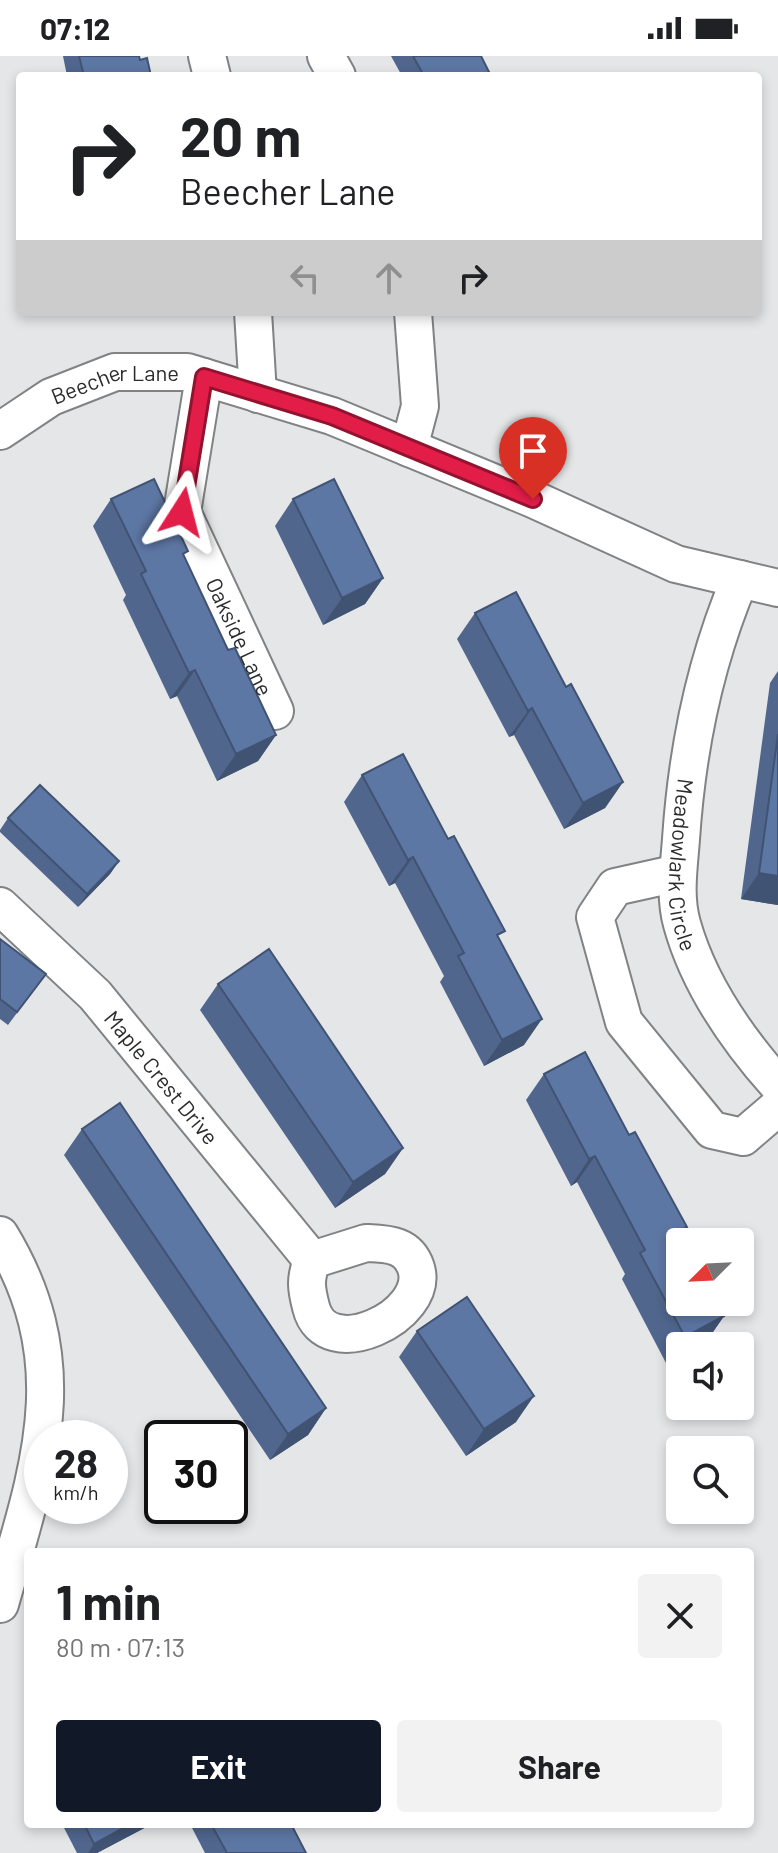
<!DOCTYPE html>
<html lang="en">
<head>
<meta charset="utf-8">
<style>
	body { margin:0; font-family:Barlow,sans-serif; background:#f2f2f2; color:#202124; height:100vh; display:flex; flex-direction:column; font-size:30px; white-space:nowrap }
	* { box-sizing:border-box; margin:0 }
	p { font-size:26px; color:#757577 }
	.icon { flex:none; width:44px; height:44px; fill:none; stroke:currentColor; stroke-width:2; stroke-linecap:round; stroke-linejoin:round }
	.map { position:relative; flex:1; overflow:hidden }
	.sheet { position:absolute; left:24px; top:1492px; width:730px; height:280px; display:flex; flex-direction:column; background:#fff; border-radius:8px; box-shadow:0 4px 12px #0003 }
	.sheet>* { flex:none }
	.hud { position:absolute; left:16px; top:16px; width:746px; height:244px; border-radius:8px; box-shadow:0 4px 12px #0003; background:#fff; color:#202124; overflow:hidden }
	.needle { width:52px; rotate:246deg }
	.controls { position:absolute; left:666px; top:1172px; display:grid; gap:16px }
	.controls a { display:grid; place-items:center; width:88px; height:88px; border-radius:8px; background:#fff; box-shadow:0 4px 12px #0003; font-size:40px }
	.speed { position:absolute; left:24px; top:1364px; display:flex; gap:16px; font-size:40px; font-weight:700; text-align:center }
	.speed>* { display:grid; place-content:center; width:104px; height:104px; border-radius:50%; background:#fff; box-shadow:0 4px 12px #0003; line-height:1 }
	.speed small { font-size:20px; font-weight:400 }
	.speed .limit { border:4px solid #111; border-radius:12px; background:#fff; color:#111 }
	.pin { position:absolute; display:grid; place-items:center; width:68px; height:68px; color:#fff; margin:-82px -34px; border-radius:50% 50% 50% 0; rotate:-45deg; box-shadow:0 0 8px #0007 }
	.pin .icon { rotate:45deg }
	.me { position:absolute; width:88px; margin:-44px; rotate:9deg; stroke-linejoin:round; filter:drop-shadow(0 0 6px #0008) }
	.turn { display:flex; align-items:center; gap:28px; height:168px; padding:0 32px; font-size:36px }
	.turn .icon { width:104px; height:104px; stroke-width:2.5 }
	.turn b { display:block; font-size:56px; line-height:68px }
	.lanes { display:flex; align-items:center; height:76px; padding:0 32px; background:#0003; justify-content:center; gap:40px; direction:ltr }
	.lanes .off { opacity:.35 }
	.round { display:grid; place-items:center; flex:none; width:84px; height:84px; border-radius:8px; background:#f2f2f2 }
	.headline { display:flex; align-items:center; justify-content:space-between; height:136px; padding:0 32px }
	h1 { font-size:48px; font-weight:700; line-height:60px }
	.primary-button { display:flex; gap:16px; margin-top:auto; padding:16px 32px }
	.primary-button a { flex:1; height:92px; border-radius:8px; background:#111827; color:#fff; font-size:32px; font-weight:700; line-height:92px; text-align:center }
	.primary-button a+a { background:#f2f2f2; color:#202124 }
	.status { display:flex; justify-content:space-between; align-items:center; height:56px; padding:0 40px; background:#fff; direction:ltr }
	.status svg { height:22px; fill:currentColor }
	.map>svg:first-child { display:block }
</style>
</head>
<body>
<div class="status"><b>07:12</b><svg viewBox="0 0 49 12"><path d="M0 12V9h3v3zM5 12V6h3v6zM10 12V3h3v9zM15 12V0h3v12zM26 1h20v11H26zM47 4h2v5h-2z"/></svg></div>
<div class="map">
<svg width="778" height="1797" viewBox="0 0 778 1797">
	<rect width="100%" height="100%" fill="#e4e6e8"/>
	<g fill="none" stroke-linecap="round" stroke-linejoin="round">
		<g stroke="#818284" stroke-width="40">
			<g id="minor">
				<path d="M207 0 212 20"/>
				<path d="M326 0 337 20"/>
				<path d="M253 256 258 338"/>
				<path id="s1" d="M204 321 182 456 275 655"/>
				<path id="s2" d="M0 375 51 341 115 316H187L332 360 533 443 676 508 778 532"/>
				<path d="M409 392 420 350 413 256"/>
				<path id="s3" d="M740 523C705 605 687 694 681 783 679 811 674 840 682 868 699 929 736 982 778 1029"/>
				<path d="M678 817 615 831 595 861 624 966 712 1074 743 1081 778 1051"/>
				<path id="s4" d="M0 850 95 939 312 1204"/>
				<path d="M0 1179C79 1309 38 1414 0 1548"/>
				<path d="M366 1187C388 1188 408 1188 416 1212 431 1260 325 1310 311 1251 306 1232 305 1223 312 1204Z"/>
			</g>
		</g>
		<use href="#minor" stroke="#fff" stroke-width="36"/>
	</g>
	<path fill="#50668d" d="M63 0H139L140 4 151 20H67Z
		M391 0H481L491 20H402Z
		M111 443 184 501 228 594 276 679 258 705 217 725 177 640 170 643 123 544 126 539 93 470Z
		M293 443 383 522 365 548 323 569 275 470Z
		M475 557 566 631 623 726 605 752 564 773 514 679 509 681 457 583Z
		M778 615V849L741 843 770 627Z
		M362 719 499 882 524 989 484 1010 440 926 444 920 395 827 389 830 344 746Z
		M8 762 119 805 110 818 78 851 0 776V774Z
		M0 883 46 918 8 969 0 963Z
		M218 928 403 1092 385 1118 335 1152 200 954Z
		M544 1018 681 1179 724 1260 706 1286 680 1290V1300L666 1307 622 1223 625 1218 577 1126 571 1130 526 1044Z
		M82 1073 326 1352 308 1379 270 1404 64 1099Z
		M417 1275 516 1366 466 1400 399 1301Z
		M62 1768H152L97 1797H77Z
		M190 1768H291L306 1797H205Z"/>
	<path fill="#415373" d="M383 522 365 548 323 569 342 542Z
		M195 614 177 640 170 643 189 617Z
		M532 652 514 679 509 681 528 655Z
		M276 679 258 705 217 725 236 698Z
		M623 726 605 752 564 773 583 747Z
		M413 801 395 827 389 830 408 804Z
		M119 805 110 818 78 851 87 838Z
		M759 817 778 820V849L741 843Z
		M542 963 524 989 484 1010 502 984Z
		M403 1092 385 1118 335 1152 353 1126Z
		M595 1100 577 1126 571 1130 589 1103Z
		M724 1260 706 1286 699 1290H680V1300L666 1307 685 1281Z
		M534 1340 516 1366 466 1400 484 1373Z
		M326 1352 308 1379 270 1404 288 1378Z
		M131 1768H152L97 1797H88L94 1788Z"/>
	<path fill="#5d77a4" stroke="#415373" stroke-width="2" d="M79 0H139L140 4 147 2 151 20H84Z
		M413 0H481L491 20H424Z
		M154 423 188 495 183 498 228 594 235 592 276 679 236 698 195 614 189 617 141 518 146 515 111 443Z
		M334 423 383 522 342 542 293 443Z
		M516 536 566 631 571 628 623 726 583 747 532 652 528 655 475 557Z
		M778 678V820L759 817Z
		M403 698 448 783 454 780 505 875 497 879 542 963 502 984 458 900 464 897 413 801 408 804 362 719Z
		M40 729 119 805 87 838 8 762Z
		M0 883 46 918 17 956 0 943Z
		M269 893 403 1092 353 1126 218 928Z
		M585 996 629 1079 635 1076 687 1171 679 1175 684 1186H680V1246H716L724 1260 685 1281 640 1197 645 1194 595 1100 589 1103 544 1018Z
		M120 1047 326 1352 288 1378 82 1073Z
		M467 1241 534 1340 484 1373 417 1275Z
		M84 1768H131L94 1788Z
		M211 1768H291L306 1797H227Z"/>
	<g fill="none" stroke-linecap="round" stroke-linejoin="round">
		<g stroke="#92132f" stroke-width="20">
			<path id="route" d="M182 456 204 321 332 360 533 443"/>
		</g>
		<use href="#route" stroke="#e11d48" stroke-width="14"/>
	</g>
	<g text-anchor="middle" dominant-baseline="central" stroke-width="6" stroke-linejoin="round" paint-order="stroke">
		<g font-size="22" fill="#2b2c2d" stroke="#f1f3f5">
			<text stroke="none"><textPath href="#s2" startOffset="128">Beecher Lane</textPath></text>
			<text stroke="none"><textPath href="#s1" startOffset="274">Oakside Lane</textPath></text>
			<text stroke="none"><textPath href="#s3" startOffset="294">Meadowlark Circle</textPath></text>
			<text stroke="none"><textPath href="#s4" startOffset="236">Maple Crest Drive</textPath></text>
		</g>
	</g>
</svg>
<div class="controls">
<a><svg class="needle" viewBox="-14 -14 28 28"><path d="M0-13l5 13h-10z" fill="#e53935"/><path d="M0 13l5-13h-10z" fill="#757577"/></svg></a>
<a><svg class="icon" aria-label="sound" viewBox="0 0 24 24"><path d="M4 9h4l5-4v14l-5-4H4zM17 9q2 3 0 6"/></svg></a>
<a><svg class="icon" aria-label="search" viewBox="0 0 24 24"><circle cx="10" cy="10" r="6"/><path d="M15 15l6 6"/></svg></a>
</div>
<div class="speed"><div>28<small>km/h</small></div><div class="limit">30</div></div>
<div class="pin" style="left:533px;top:443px;background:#d93025"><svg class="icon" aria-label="arrive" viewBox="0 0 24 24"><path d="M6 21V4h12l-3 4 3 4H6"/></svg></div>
<svg class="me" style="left:182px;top:456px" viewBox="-20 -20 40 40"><path d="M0-17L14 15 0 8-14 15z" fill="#e11d48" stroke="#fff" stroke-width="4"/></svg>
<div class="hud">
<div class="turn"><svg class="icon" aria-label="right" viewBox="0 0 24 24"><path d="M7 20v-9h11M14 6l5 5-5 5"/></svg><div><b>20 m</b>Beecher Lane</div></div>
<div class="lanes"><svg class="icon off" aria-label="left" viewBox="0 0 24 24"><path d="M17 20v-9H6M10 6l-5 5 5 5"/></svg><svg class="icon off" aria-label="ahead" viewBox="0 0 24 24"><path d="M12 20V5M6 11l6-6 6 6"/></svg><svg class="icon" aria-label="right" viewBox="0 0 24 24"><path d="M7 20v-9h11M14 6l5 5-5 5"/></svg></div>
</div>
<section class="sheet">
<div class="headline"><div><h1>1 min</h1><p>80 m · 07:13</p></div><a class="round"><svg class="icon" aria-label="close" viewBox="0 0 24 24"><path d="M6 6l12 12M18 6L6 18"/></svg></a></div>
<div class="primary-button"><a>Exit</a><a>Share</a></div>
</section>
</div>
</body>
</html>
